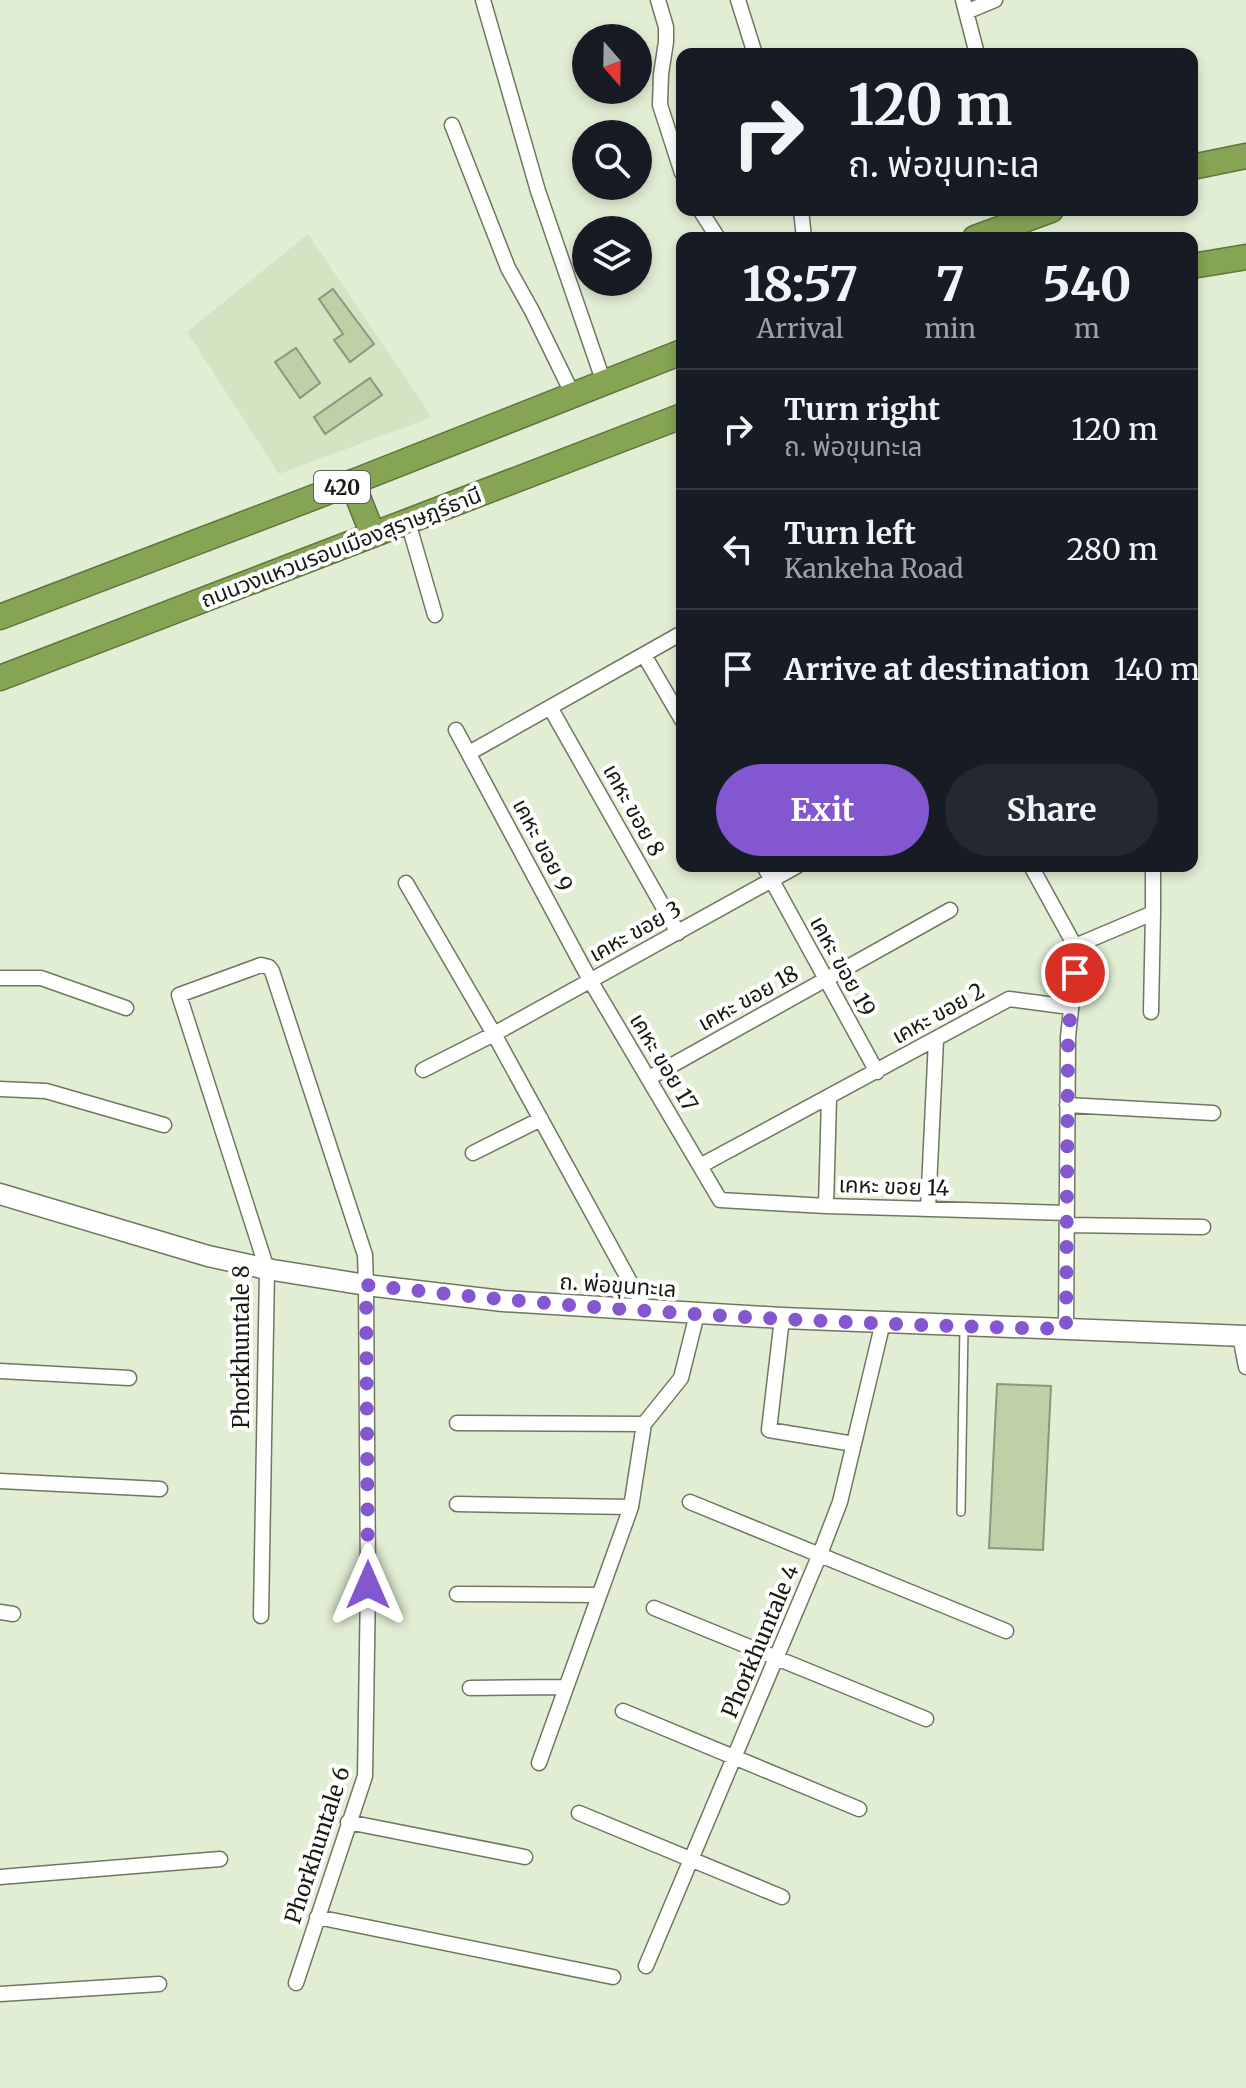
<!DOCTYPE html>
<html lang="en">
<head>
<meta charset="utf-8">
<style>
	body { margin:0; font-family:Merriweather,"Noto Sans Thai",serif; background:#242831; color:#f1f3f6; height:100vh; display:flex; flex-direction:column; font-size:30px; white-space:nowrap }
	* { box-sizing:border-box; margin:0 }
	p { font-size:26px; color:#9ea1a6 }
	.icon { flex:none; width:44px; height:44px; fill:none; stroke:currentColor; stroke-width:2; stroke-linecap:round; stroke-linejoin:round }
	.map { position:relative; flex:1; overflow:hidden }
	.details { position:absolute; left:676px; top:232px; width:522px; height:640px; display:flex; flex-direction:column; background:#171b24; border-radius:16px; box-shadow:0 4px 12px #0003 }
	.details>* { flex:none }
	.hud { position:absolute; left:676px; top:48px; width:522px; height:168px; border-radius:16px; box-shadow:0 4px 12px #0003; background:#171b24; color:#f1f3f6; overflow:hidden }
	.needle { width:52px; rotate:160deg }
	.buttons { position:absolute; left:572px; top:24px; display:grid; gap:16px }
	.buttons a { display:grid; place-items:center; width:80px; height:80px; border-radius:50%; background:#171b24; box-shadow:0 4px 12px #0003; font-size:40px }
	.pin { position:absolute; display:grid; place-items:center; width:68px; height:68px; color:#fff; margin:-34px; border:4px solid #fff; border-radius:50%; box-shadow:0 2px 8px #0007 }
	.me { position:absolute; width:88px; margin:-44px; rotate:0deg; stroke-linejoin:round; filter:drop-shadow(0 0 6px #0008) }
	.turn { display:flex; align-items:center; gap:28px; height:168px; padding:0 40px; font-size:36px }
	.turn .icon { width:104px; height:104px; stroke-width:2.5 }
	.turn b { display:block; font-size:56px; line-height:68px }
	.eta { display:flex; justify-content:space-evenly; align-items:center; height:136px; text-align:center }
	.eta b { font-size:48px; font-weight:700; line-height:56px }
	.primary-button { display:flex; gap:16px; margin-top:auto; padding:16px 40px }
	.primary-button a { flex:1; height:92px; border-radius:48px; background:#8357d0; color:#fff; font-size:32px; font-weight:700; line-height:92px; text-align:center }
	.primary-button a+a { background:#242831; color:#f1f3f6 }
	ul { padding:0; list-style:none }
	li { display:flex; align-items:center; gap:24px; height:120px; padding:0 40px; border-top:2px solid #363941 }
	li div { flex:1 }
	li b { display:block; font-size:30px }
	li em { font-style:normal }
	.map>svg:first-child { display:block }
</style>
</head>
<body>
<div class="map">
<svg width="1246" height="2088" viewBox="0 0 1246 2088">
	<rect width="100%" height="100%" fill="#e2eed4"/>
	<path fill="#d5e3c2" d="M308 234 432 417 279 474 187 332Z"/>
	<path fill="#bed0a5" stroke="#8c967e" stroke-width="2" d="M333 289 374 344 350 362 334 340 343 334 319 299Z
		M296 348 320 383 300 398 275 362Z
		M370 378 382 395 325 434 314 417Z
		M997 1384 1051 1386 1043 1550 989 1548Z"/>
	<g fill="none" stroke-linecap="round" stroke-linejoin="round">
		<g stroke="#6e7861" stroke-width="10">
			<path id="lane" d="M961 1512 964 1326"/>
		</g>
		<g stroke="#6e7861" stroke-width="17">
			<path id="street" d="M483 0 538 191 604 383
				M658 0 666 27V42L661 74 660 105 682 173
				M738 0 755 54
				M963 0 977 54
				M966 12 995 0
				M452 125 508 268 532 311 573 395
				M700 210 718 238
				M801 210 804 238
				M408 522 435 615
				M644 655 682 720
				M551 709 678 933
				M456 730 590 980 720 1200 826 1206 1067 1213
				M469 753 682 633
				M764 866 877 1072
				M1031 866 1075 946V973L1068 1037 1066 1329
				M406 883 494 1034 646 1311
				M1075 946 1153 913V866
				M0 978H41L126 1008
				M1151 1012 1153 913
				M423 1070 494 1034 797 866
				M649 1078 950 910
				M0 1089 46 1091 164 1125
				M1067 1105 1213 1113
				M473 1153 541 1119
				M700 1166 1009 999 1070 1007
				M826 1206 829 1098
				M928 1209 936 1040
				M1067 1225 1203 1227
				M782 1318 769 1430 854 1444
				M1240 1336 1246 1367
				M0 1371 129 1378
				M457 1423 644 1424
				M0 1481 160 1489
				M690 1502 1006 1631
				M457 1504 631 1507
				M457 1594 599 1595
				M654 1608 926 1719
				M0 1612 13 1614
				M261 1616 267 1269 179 995 261 965 269 967 272 971 365 1255 366 1285 368 1585 365 1776 296 1983
				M470 1688 566 1687
				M623 1711 859 1809
				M539 1763 631 1507 644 1424 681 1378 697 1314
				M579 1813 782 1897
				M348 1822 525 1857
				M0 1877 220 1859
				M317 1917 613 1977
				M646 1966 820 1554 840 1502 883 1322
				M0 1994 159 1984"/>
		</g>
		<g stroke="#6e7861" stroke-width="23">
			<path id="secondary" d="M0 1194 208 1256 267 1269 366 1285 503 1301 782 1318 1246 1336"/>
		</g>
		<g stroke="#5f743d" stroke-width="27">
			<path id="highway" d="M1192 167 1246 156
				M975 238 1051 210
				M1192 266 1246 257
				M352 482 373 535
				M0 617 325 493 682 352
				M0 678 682 416"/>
		</g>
		<use href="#lane" stroke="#fff" stroke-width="7"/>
		<use href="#street" stroke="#fff" stroke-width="14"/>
		<use href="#secondary" stroke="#fff" stroke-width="20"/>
		<use href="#highway" stroke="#85a454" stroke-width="24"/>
	</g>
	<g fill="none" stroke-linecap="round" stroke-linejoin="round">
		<path stroke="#8357d0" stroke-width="14" stroke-dasharray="0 25.2" d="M368 1585 366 1285C598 1312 832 1324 1066 1329L1068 1037 1075 973"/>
	</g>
	<g text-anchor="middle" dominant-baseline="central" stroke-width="8" stroke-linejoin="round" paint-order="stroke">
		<rect fill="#fff" stroke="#5d5f59" stroke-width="2" x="314" y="471" width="56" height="32" rx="6"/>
		<g font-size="20" font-weight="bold" fill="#181b12">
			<text x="342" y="487">420</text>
		</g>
		<g font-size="22" fill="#181b12" stroke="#fff">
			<text transform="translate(341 547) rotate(-21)">ถนนวงแหวนรอบเมืองสุราษฎร์ธานี</text>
			<text transform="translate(634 810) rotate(61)">เคหะ ขอย 8</text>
			<text transform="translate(543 845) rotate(62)">เคหะ ขอย 9</text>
			<text transform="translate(635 931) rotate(-29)">เคหะ ขอย 3</text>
			<text transform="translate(843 966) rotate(61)">เคหะ ขอย 19</text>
			<text transform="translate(748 998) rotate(-29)">เคหะ ขอย 18</text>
			<text transform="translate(938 1013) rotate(-29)">เคหะ ขอย 2</text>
			<text transform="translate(664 1062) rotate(59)">เคหะ ขอย 17</text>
			<text transform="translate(894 1186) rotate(2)">เคหะ ขอย 14</text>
			<text transform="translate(618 1285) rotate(4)">ถ. พ่อขุนทะเล</text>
			<text transform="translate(241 1347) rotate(-90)">Phorkhuntale 8</text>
			<text transform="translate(760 1641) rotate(-67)">Phorkhuntale 4</text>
			<text transform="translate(317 1845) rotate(-72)">Phorkhuntale 6</text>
		</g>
	</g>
</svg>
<div class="buttons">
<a><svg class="needle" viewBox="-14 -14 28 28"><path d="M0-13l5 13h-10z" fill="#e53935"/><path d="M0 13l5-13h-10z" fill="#9ea1a6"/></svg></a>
<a><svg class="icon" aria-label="search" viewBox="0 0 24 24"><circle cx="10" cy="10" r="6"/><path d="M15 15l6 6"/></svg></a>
<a><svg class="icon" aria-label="layers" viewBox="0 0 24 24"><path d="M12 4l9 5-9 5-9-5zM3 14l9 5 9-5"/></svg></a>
</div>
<div class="pin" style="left:1075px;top:973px;background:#d93025"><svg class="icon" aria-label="arrive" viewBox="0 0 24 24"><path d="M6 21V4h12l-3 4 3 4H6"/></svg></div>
<svg class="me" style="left:368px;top:1585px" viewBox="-20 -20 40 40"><path d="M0-17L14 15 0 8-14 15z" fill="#8357d0" stroke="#fff" stroke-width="4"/></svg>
<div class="hud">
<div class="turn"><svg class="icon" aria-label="right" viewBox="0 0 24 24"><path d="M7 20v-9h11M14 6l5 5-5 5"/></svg><div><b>120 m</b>ถ. พ่อขุนทะเล</div></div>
</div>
<section class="details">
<div class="eta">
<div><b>18:57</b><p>Arrival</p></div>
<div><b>7</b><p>min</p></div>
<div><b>540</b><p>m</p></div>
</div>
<ul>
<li><svg class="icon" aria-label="right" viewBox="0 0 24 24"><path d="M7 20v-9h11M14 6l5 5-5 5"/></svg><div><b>Turn right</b><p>ถ. พ่อขุนทะเล</p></div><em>120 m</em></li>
<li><svg class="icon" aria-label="left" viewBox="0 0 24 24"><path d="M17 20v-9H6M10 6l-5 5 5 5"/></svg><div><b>Turn left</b><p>Kankeha Road</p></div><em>280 m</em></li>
<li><svg class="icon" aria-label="arrive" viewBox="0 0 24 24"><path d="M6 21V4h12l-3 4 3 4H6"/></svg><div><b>Arrive at destination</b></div><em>140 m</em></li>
</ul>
<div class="primary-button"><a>Exit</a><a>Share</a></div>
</section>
</div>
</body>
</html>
